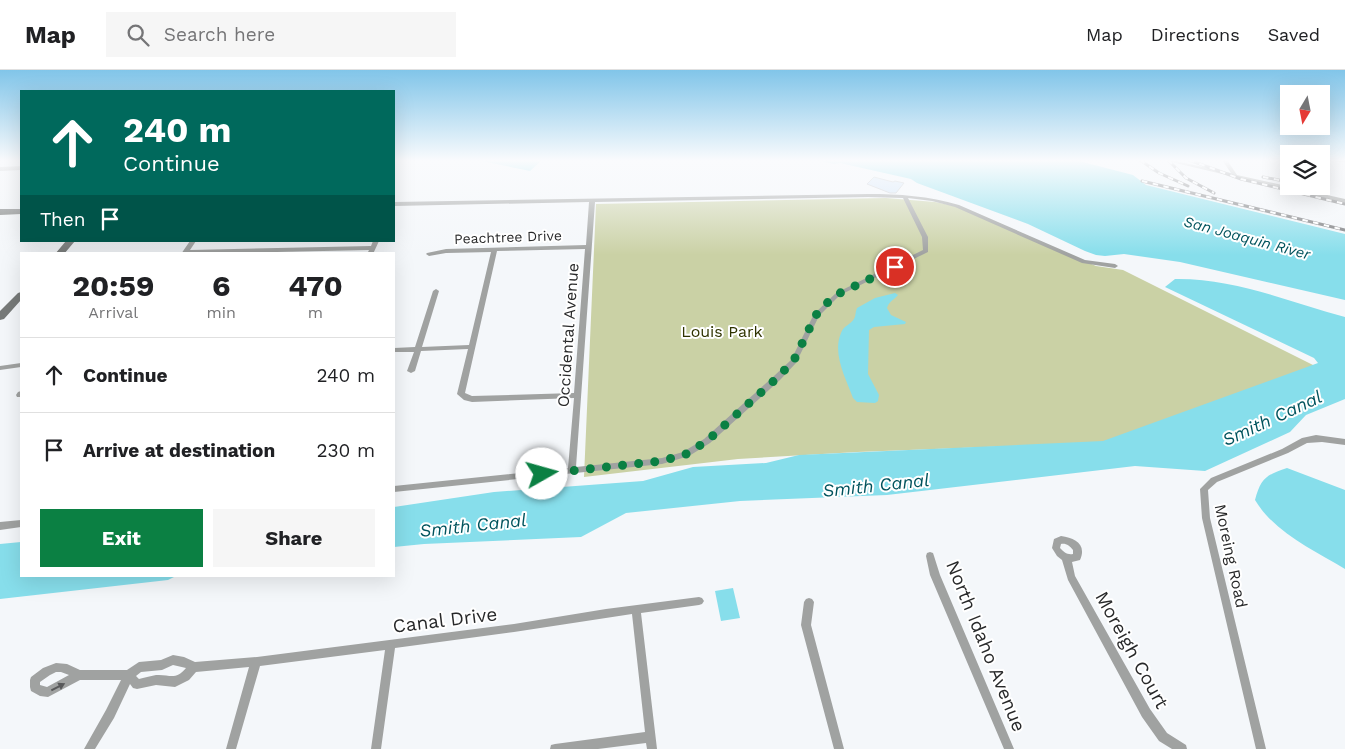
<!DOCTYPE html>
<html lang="en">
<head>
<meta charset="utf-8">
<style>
	body { margin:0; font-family:"Work Sans",sans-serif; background:#f6f6f6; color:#202124; height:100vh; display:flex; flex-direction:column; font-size:19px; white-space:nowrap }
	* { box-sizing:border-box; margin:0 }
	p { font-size:16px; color:#757577 }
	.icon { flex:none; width:28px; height:28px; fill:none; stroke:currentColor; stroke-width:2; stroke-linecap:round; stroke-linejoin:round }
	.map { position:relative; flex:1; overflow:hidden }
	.panel { position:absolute; left:20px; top:182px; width:375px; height:325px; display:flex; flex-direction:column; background:#fff; border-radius:0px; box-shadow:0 5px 20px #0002 }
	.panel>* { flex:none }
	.guide { position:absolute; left:20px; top:20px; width:375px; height:152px; border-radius:0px; box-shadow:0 5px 20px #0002; background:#00695c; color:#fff; overflow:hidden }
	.needle { width:32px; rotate:190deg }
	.buttons { position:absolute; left:1280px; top:15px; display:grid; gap:10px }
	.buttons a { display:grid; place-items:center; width:50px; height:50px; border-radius:0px; background:#fff; box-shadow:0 5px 20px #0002; font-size:25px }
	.pin { position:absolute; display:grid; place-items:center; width:42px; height:42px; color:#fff; margin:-21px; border:2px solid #fff; border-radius:50%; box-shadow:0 1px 5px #0007 }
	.me { position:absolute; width:55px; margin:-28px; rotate:83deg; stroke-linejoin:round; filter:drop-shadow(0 0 4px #0008) }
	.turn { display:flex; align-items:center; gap:18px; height:105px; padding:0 20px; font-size:22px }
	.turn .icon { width:65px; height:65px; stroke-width:2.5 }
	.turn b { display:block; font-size:35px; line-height:42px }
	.then { display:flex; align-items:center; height:48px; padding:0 20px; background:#0003; gap:10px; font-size:19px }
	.eta { display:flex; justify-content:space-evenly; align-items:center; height:85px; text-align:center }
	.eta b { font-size:30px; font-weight:700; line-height:35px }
	.primary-button { display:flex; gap:10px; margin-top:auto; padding:10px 20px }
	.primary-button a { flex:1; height:58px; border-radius:0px; background:#0b8043; color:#fff; font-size:20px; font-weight:700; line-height:58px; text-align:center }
	.primary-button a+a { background:#f6f6f6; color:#202124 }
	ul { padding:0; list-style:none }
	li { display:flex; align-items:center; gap:15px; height:75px; padding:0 20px; border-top:1px solid #e0e0e0 }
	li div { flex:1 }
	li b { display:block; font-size:19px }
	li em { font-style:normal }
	header { display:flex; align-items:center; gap:30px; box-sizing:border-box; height:70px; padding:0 25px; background:#fff; border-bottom:1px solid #e0e0e0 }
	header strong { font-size:24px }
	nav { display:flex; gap:28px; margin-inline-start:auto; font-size:18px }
	.search { width:350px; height:45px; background:#f6f6f6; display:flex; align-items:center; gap:12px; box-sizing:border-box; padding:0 18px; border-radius:0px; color:#757577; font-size:19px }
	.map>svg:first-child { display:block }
</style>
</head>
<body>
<header>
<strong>Map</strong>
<div class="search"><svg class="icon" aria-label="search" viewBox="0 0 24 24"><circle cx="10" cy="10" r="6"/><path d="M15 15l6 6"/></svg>Search here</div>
<nav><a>Map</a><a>Directions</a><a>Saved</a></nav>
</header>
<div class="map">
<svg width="1345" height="679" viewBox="0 0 1345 679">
	<rect width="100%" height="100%" fill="#f4f7fa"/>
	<path fill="#cad1a5" d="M886 128 935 132 964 138 1096 196 1123 200 1321 299 1110 372 857 382 738 389 584 407 596 134Z"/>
	<path fill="#87deeb" d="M477 90H542L530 101Z
		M817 90H1075L1133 105 1146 115 1345 164V230L1180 192 1124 184 1105 186 1096 185 1085 181 1028 154 917 113 911 109 840 93 834 94Z
		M1175 209C1234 208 1289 232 1345 247V329L1306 345 1290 362 1205 401 1135 396 887 425 740 431 626 443 581 467 424 474 394 477V437L494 422 643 411 693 397 766 393 799 385 1103 371 1318 293 1314 288 1165 217Z
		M895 223 898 225C894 230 889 231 887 238L891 245 906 252 905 254 874 257 869 260 868 304 879 325 878 331 875 333 857 332 853 328C846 308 832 284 841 263 843 256 850 255 854 249 856 246 855 242 857 238L875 228Z
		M1287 398 1345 420V499C1313 480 1274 462 1255 430 1261 408 1266 405 1287 398Z
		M21 472V506H176L168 510 0 529V474Z
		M733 518 740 548 721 551 715 521Z"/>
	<path fill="#d0e4f8" stroke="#c4c7ca" d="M874 107 893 112 895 111 904 113 896 123H890L867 114Z"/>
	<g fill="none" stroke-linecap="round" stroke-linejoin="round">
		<path fill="#a0a2a1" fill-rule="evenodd" d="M1163 90H1171L1231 103 1222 90H1227L1237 105 1345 129V133Z
			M1333 90H1345V92H1336Z
			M21 96V100L0 101V97Z
			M868 124C899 124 929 126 959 135L1085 190 1115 194 1118 196 1115 198 1082 193 955 137 932 131 908 128 928 167V182L840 225 819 246 796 293 780 310 710 373 689 386 662 394 394 422V416L568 398 574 328 472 332 464 330 457 324 468 279 421 281 415 301 411 303 407 301 414 282H394V278L415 277 433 221 436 219 439 221 422 277 469 275 491 182 446 183 429 186 426 184 427 183 446 179 586 175 589 132 394 136V132ZM868 127 903 128 922 167 923 180 836 223 814 244 791 290 774 306 704 369 683 382 662 388 576 397 595 132ZM585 179 574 323 472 326 465 323 497 181Z
			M190 171H196L190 180 371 176 373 171H379L373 184H367L369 180 181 184Z
			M21 293V297L0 300V296Z
			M21 321V327H17L16 325 18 322Z
			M1316 365 1345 369V375L1322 372 1307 373 1288 383 1217 412 1208 420 1210 448 1266 679H1256L1202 448 1200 419 1211 408 1282 379 1302 368Z
			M21 450V457L0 460V452Z
			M1061 466C1075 468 1087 474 1080 490L1072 492 1075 506 1150 639 1167 663 1186 675 1187 679H1172L1159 671 1142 647 1068 510 1062 490 1057 486 1052 478 1054 469ZM1061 474C1066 473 1070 476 1073 480V484C1067 485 1064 482 1060 478Z
			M930 482 933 483 934 486 940 505 1014 679H1004L930 505 926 486 927 483Z
			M699 527 702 528 704 531 702 534 699 535 641 543 657 679H647L646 673 598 679H550L551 675 555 674 645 662 632 544 514 562 395 578 381 679H371L385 580 260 596 236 679H226L249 597 196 602 189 610 175 617 156 615 137 619 133 618 130 614 114 648 95 679H84L106 640 121 610H80L48 627 40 626 31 621 30 617V610L31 607 43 598 56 593 67 594 80 600H127L139 592 161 590 173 585 184 587 195 592 257 587 514 554 606 539ZM173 595 186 598C175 611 170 604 156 605 150 606 144 608 139 609L136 606 141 602 162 600ZM56 602H61L69 605 47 617 40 615V612L50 605Z
			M809 528 812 529 814 532 811 555 844 679H834L801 555 804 532 806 529Z"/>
		<path fill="#777a79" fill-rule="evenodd" d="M0 139H21V144L0 145Z
			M66 171H75L64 184H55Z
			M21 222V230L4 249 0 250V241L18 223Z"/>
		<g stroke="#767779" stroke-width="3">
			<path id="rail" d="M1140 90 1159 103 1188 116
				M1168 90 1186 108 1214 123
				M1189 90 1241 109 1345 134
				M1263 107 1289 112
				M1142 111 1345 160
				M1303 116 1322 118"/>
		</g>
		<use href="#rail" stroke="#fff" stroke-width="2" stroke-dasharray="5.5" stroke-linecap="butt"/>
	</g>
	<defs><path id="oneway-solid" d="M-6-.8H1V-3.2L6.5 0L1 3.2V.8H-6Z" transform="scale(1.25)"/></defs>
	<use fill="#58595a" href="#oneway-solid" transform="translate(58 617) rotate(-27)"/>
	<linearGradient id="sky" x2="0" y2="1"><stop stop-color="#81c5e9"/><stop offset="0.49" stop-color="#fafbfd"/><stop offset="1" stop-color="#fafbfd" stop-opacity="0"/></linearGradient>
	<rect width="1345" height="185" fill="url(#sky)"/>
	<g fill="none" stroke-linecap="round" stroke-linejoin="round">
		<path stroke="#0b8043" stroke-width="9" stroke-dasharray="0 16.2" d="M542 404 662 391 686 384 707 371 777 308 794 290 816 245 827 233 838 224 895 197"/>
	</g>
	<g text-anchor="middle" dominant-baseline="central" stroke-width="4" stroke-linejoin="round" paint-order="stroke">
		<g font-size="14" fill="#28292a" stroke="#fff">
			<text transform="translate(508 167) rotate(-2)">Peachtree Drive</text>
		</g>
		<g font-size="15" font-style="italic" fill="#00535d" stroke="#fff">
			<text transform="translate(1247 168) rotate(15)">San Joaquin River</text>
		</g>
		<g font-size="16" fill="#2f3300" stroke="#fff">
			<text x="722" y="261">Louis Park</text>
		</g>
		<g font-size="16" fill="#28292a" stroke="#fff">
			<text transform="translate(568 265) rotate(-86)">Occidental Avenue</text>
			<text transform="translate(1231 486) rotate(78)">Moreing Road</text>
		</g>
		<g font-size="18" font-style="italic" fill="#00535d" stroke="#fff">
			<text transform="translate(1272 348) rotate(-25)">Smith Canal</text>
			<text transform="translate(876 415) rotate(-6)">Smith Canal</text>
			<text transform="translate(473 455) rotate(-6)">Smith Canal</text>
		</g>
		<g font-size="19" fill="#28292a" stroke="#fff">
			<text transform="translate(445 550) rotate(-7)">Canal Drive</text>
			<text transform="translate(986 576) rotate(68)">North Idaho Avenue</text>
			<text transform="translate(1132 580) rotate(61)">Moreigh Court</text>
		</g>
	</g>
</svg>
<div class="buttons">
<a><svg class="needle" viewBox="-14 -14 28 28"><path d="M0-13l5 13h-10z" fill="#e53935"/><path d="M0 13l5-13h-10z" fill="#757577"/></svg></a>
<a><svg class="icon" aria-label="layers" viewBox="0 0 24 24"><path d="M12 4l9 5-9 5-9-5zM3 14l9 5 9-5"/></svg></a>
</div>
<div class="pin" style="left:895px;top:197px;background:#d93025"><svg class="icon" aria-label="arrive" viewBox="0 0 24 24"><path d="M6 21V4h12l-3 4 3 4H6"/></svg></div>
<svg class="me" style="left:542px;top:404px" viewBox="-20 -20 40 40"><circle r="19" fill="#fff"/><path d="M0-13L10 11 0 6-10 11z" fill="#0b8043"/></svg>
<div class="guide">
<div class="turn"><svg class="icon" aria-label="ahead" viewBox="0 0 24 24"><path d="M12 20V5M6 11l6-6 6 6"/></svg><div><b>240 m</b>Continue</div></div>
<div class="then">Then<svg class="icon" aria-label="arrive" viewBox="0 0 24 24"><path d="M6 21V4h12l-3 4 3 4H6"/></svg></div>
</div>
<section class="panel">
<div class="eta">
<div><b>20:59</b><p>Arrival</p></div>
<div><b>6</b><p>min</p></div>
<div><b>470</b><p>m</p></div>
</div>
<ul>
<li><svg class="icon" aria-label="ahead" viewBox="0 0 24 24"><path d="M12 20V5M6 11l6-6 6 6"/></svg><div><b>Continue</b></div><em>240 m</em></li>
<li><svg class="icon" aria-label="arrive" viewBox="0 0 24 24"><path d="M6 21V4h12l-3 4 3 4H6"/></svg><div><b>Arrive at destination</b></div><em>230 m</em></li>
</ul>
<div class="primary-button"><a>Exit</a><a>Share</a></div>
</section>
</div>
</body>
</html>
